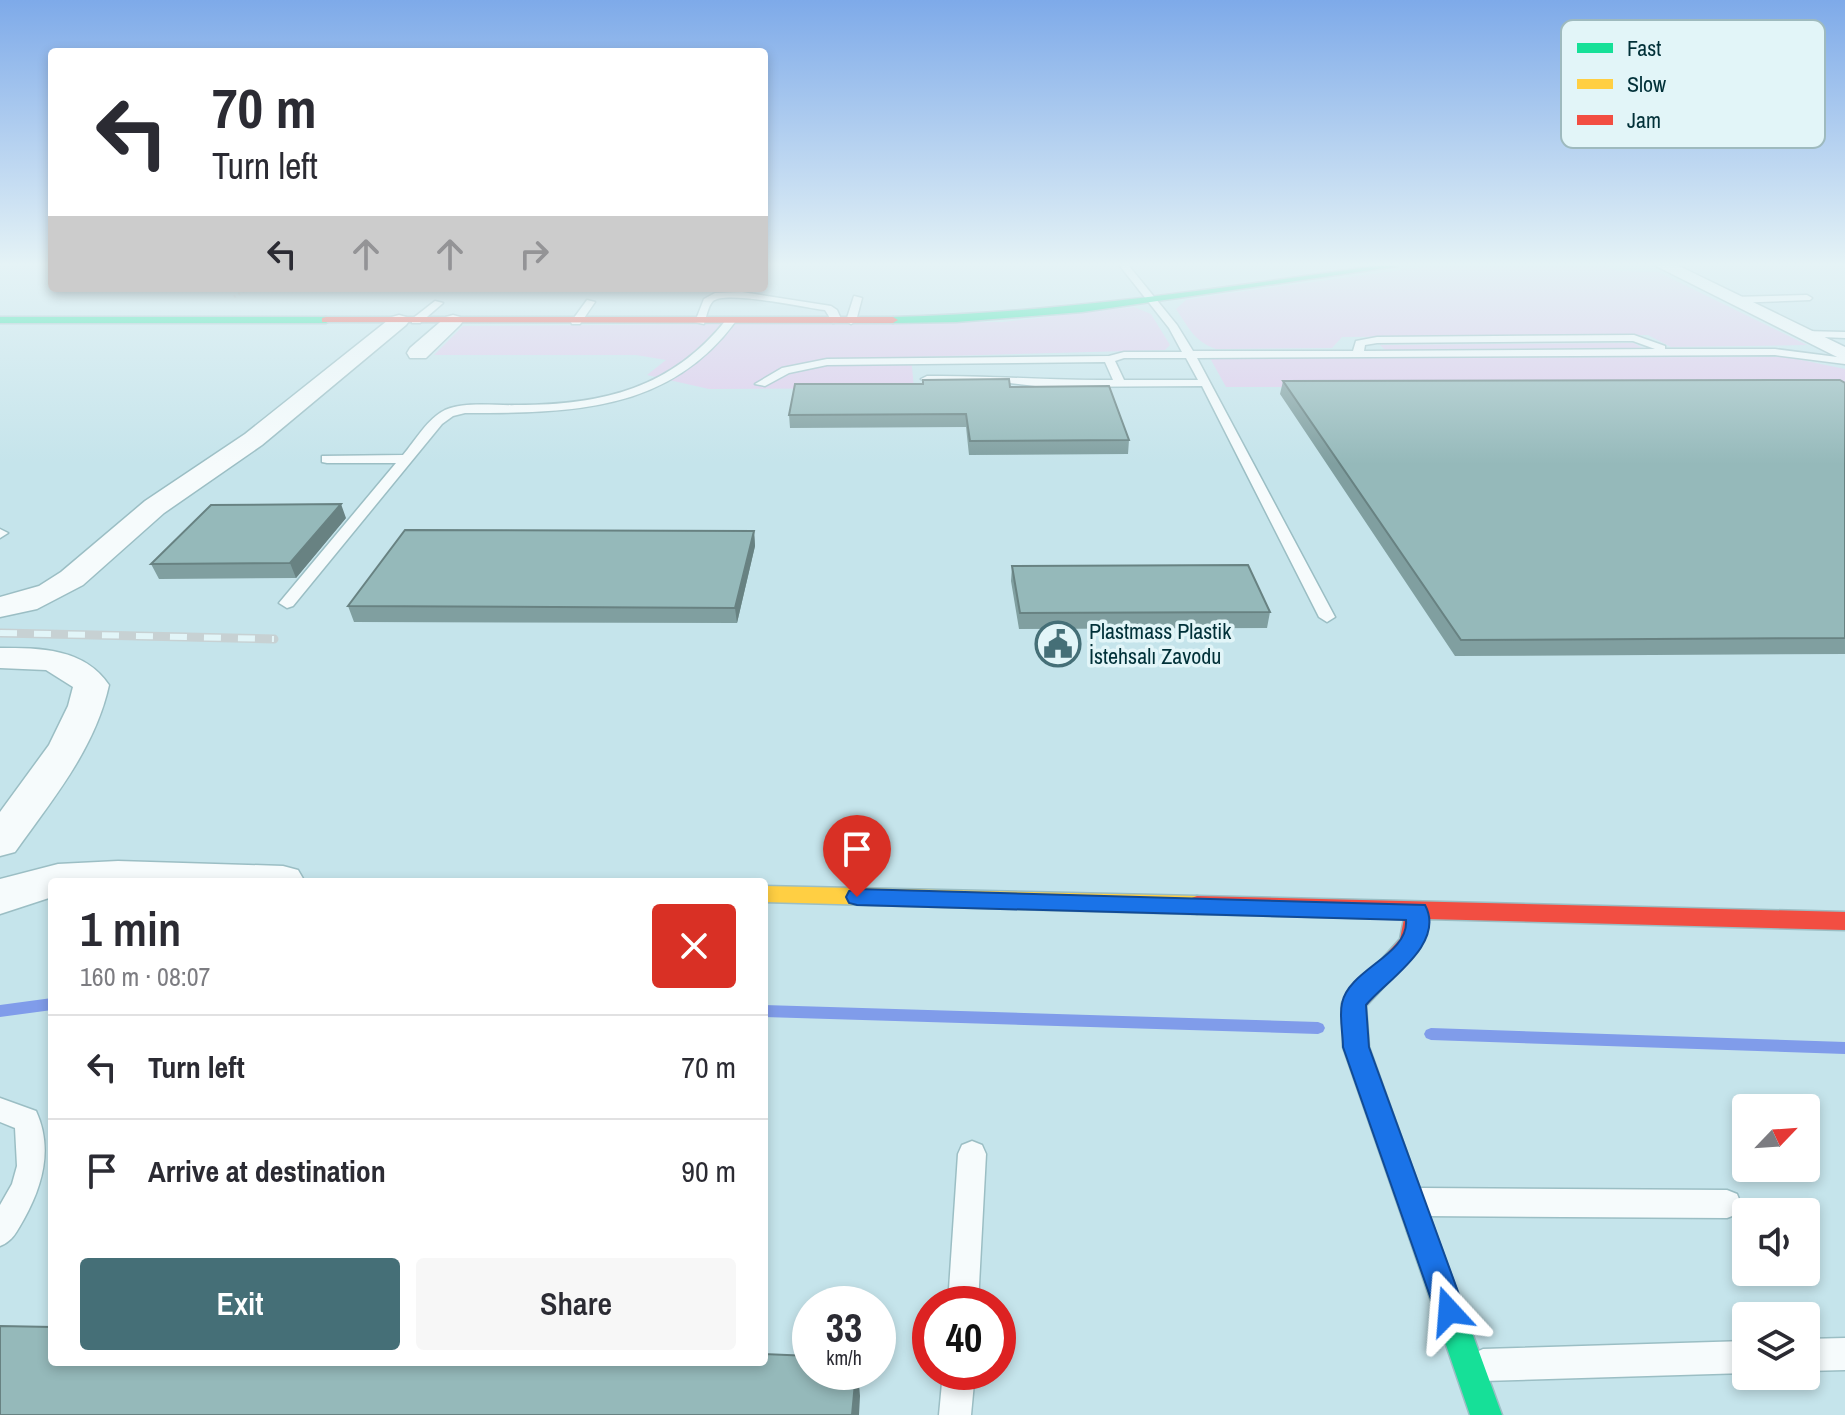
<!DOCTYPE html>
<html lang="en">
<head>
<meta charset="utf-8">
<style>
	body { margin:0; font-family:"Archivo Narrow",sans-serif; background:#f7f7f7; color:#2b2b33; height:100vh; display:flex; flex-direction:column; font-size:30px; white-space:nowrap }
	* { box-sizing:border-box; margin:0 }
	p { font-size:26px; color:#7c7c81 }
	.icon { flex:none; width:44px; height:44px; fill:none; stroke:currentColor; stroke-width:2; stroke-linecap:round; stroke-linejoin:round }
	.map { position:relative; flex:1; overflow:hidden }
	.sheet { position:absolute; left:48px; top:878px; width:720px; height:488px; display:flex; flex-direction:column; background:#fff; border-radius:8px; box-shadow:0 4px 12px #0003 }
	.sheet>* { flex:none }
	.top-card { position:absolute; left:48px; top:48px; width:720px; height:244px; border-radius:8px; box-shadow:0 4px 12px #0003; background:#fff; color:#2b2b33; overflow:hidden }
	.needle { width:52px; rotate:65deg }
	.tools { position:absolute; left:1732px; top:1094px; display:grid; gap:16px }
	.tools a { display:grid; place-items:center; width:88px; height:88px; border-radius:8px; background:#fff; box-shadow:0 4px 12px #0003; font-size:40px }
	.speed { position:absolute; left:792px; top:1286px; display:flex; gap:16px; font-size:40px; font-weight:700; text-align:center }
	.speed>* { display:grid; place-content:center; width:104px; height:104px; border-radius:50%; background:#fff; box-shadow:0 4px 12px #0003; line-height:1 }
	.speed small { font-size:20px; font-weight:400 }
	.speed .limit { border:12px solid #d22; background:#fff; color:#111 }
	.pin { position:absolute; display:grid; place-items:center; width:68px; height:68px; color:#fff; margin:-82px -34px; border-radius:50% 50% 50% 0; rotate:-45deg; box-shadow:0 0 8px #0007 }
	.pin .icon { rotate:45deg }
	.me { position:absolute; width:88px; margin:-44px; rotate:341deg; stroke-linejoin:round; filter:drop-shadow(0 0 6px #0008) }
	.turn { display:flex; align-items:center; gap:28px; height:168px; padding:0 32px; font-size:36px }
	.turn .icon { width:104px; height:104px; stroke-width:2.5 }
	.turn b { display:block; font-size:56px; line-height:68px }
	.lanes { display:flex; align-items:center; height:76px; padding:0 32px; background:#0003; justify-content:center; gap:40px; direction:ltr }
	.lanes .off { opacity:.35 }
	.round { display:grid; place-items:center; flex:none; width:84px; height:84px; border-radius:8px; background:#f7f7f7 }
	.overview { display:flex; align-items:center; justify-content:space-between; height:136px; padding:0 32px }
	h1 { font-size:48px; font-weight:600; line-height:60px }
	.action { display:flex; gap:16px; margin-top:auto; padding:16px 32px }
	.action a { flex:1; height:92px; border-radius:8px; background:#456f77; color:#fff; font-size:32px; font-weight:600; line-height:92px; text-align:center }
	.action a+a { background:#f7f7f7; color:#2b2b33 }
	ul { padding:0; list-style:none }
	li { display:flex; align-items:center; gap:24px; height:104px; padding:0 32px; border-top:2px solid #e1e1e2 }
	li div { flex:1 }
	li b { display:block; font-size:30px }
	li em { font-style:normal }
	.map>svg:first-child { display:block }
</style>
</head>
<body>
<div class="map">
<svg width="1845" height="1415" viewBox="0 0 1845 1415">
	<rect width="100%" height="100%" fill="#c5e4eb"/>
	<path fill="#dfcbec" d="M1431 266H1604L1618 271 1658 272 1807 345 1671 347 1648 335 1342 337 1332 348 1216 349C1195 342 1188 327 1176 309L1186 300 1216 295Z
		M1134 307 1151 314 1170 345 1165 350 911 357 914 388 709 389 647 375 666 360 636 355H434L463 326 1003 322Z
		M1634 343 1644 349 1387 352 1380 345Z
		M1787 357 1845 369V388L1226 387 1210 358Z"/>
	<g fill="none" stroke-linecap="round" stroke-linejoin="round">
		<path fill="#809cea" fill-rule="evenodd" d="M52 998V1010L0 1017V1005Z
			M764 1005 1318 1022 1323 1024 1325 1028 1323 1032 1318 1034 764 1017Z
			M1431 1028 1845 1042V1054L1431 1040 1426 1038 1424 1034 1426 1030Z"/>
		<g stroke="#9bbec4" stroke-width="3">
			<path id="lane" d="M1120 266H1129L1177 325 1193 351H1353L1356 341 1377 337 1634 335 1665 346V349H1775L1845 358V364L1775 355 1197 358 1335 617 1327 622 1319 617 1202 386 1044 387 993 381 927 382 921 379 927 376C989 375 1050 381 1113 380L1105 362 827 365 789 373 765 386 755 384 782 368 827 359 1109 356 1124 352H1182L1169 328ZM1619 341H1633L1655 349 1364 351 1365 345 1377 343ZM1124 358H1186L1198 380H1124L1115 361Z
				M742 292 831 306 837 310 842 321 833 323 825 310C806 308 726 290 713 301 708 306 706 318 704 324L695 322 704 299 715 293Z
				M1807 295 1812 298 1810 300 1733 303 1728 300 1733 297Z
				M854 296 862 298 856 321 851 324 846 321Z
				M587 300 595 302 580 324H572L571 322Z
				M435 301 443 303 420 323H412V319Z
				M726 320 735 322C668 413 568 413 465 413L453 416 442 424 293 606 287 608 279 603 396 463H327L322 462V456L403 455C415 441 428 418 445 410 466 401 496 406 518 405 603 405 672 388 726 320Z
				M1803 331 1845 332V338L1799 336 1798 334Z
				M0 529 8 533 0 538Z
				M0 1098 36 1111C53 1148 43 1185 24 1219 17 1231 13 1241 0 1246V1205L12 1184 17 1166 15 1128 0 1122Z
				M972 1141 982 1145 986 1154 978 1304H948L958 1154 962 1145Z
				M1422 1188 1727 1190 1737 1194 1741 1204 1737 1214 1727 1218 1422 1216 1412 1212 1408 1202 1412 1192Z
				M1845 1338V1370L1806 1371V1339Z
				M1746 1341V1373L1483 1381 1472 1376 1467 1365 1472 1354 1483 1349Z
				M943 1372H975L971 1415H939Z"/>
		</g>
		<g stroke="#9bbec4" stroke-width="3">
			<path id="street" d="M1656 266H1679L1845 347V361Z
				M399 315 406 317 409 321 406 325 262 445 164 513 83 585 37 609 0 617V597L39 586 61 572 145 501 245 434 392 317Z
				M453 315 460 317 463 321 460 325 426 358H410L407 353 410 348 446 317Z
				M0 648C40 648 84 648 109 685 95 749 52 800 15 852L0 856V812L49 745 68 706 73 687 46 670 0 668Z
				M118 861 283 866 298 870 305 882H52V897L0 914V879L58 864Z"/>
		</g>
		<g stroke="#9bbec4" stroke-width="3">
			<path id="fast" d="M1375 266H1398L1082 312 956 322 893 323 888 320 893 317C1055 313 1215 289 1375 266Z
				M0 317H326L331 320 326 323H0Z
				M1421 1217 1431 1221 1435 1231 1502 1415H1470L1407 1231 1411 1221Z"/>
		</g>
		<g stroke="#9bbec4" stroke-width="3">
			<path id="slow" d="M764 886 1197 896 1205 899 1208 905 1205 911 1197 914 764 902Z"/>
		</g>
		<g stroke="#9bbec4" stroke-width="3">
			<path id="jam" d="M326 317H893L898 320 893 323 322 322V318Z
				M1197 896 1845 912V930L1427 919 1419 949 1366 1006 1369 1047 1435 1231 1431 1241 1421 1245 1411 1241 1407 1231 1343 1047 1342 1003 1400 939 1404 919 1197 914 1189 911 1186 905 1189 899Z"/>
		</g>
		<path stroke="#c8d3d6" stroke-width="3" stroke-dasharray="2 3" stroke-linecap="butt" d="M234 297 249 288"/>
		<use href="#lane" fill="#f6fbfc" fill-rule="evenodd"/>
		<use href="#street" fill="#f6fbfc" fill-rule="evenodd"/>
		<use href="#fast" fill="#16e098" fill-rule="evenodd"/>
		<use href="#slow" fill="#ffcf43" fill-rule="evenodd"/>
		<use href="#jam" fill="#f24e42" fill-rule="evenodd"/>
		<g stroke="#c7d1d3" stroke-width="9">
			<path id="rail" d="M0 633 274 639"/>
		</g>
		<use href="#rail" stroke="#e2f5f8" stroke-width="6" stroke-dasharray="17" stroke-linecap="butt"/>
	</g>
	<path fill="#809fa0" d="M1283 381 1845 383V654L1455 656 1280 394Z
		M1010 387 1129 440 1128 454 969 455 966 427 790 428 789 415Z
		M346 518 296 578 159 579 151 564Z
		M754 531 755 546 737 623 354 622 348 606Z
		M1012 566 1270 612 1267 628 1019 629 1011 581Z"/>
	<path fill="#688282" d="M341 504 346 518 296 578 290 563Z
		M754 531 755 546 737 623 735 608Z
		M856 1372H858L860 1396 859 1415H852Z"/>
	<path fill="#95b9ba" stroke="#688282" stroke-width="2" d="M1009 379 1010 387 1109 386 1129 440 970 441 966 414 789 415 795 384H923V380Z
		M1840 380 1845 383V638L1461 640 1283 381Z
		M341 504 290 563 151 564 211 505Z
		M405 530 754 531 735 608 348 606Z
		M1248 565 1270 612 1020 613 1012 566Z
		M0 1326 52 1327V1362H764V1354L810 1356V1372H856L852 1415H0Z"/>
	<linearGradient id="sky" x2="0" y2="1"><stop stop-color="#7eaae9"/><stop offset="0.57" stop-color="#e5f3f6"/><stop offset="1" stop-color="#e5f3f6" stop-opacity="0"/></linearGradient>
	<rect width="1845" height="464" fill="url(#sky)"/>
	<path fill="#1a73e8" stroke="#114b97" stroke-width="2" d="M857 889 1425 905C1446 944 1388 979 1366 1005L1369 1047 1465 1311 1460 1322 1449 1326 1439 1322 1343 1047C1343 1034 1339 1016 1342 1003 1349 969 1409 955 1406 920L857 905 849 903 846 897 849 891Z"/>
	<defs>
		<g id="civic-ring" transform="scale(2.3)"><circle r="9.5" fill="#e2f5f8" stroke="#456f77" stroke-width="1.5"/><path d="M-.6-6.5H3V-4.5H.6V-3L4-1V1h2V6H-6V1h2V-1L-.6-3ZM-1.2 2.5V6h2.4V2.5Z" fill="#456f77"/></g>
	</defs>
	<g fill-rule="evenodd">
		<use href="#civic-ring" x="1058" y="644"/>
	</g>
	<g text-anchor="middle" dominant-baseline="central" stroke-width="7" stroke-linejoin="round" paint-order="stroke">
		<g font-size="22" fill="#003038" stroke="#e2f5f8" text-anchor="start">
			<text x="1089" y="631">Plastmass Plastik<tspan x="1089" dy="25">İstehsalı Zavodu</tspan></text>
		</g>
	</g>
	<rect x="1561" y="20" width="264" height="128" rx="12" fill="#e2f5f8" stroke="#9ebabe" stroke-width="2"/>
	<rect x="1577" y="43" width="36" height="10" fill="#16e098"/>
	<rect x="1577" y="79" width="36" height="10" fill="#ffcf43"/>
	<rect x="1577" y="115" width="36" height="10" fill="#f24e42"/>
	<g font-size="22" fill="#003038">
		<text x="1627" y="56">Fast</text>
		<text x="1627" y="92">Slow</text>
		<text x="1627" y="128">Jam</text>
	</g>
</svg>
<div class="tools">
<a><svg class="needle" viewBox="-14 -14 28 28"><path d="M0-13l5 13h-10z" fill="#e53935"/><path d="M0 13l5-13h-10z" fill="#7c7c81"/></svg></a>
<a><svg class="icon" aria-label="sound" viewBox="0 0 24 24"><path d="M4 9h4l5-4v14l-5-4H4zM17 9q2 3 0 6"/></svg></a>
<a><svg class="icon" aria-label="layers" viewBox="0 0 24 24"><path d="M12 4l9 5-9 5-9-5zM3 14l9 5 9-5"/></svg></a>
</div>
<div class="speed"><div>33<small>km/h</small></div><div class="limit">40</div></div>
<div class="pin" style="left:857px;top:897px;background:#d93025"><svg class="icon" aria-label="arrive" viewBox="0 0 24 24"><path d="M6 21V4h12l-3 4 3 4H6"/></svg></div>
<svg class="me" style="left:1449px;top:1311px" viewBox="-20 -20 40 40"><path d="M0-17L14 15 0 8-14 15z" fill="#1a73e8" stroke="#fff" stroke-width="4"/></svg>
<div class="top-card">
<div class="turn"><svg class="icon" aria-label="left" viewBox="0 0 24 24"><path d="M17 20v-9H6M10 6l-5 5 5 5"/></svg><div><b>70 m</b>Turn left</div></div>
<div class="lanes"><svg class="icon" aria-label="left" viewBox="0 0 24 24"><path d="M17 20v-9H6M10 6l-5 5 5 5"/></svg><svg class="icon off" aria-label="ahead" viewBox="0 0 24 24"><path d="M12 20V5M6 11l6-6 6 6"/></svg><svg class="icon off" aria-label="ahead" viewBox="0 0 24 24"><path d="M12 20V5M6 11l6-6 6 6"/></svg><svg class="icon off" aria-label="right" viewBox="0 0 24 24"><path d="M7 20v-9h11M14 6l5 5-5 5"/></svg></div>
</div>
<section class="sheet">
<div class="overview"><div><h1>1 min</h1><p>160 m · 08:07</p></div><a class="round" style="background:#d93025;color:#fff"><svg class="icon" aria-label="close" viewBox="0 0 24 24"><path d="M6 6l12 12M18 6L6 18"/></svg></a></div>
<ul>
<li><svg class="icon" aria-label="left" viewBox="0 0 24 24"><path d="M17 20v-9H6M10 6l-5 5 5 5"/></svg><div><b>Turn left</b></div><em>70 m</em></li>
<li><svg class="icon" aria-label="arrive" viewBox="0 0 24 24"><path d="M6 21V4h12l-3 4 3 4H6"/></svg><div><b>Arrive at destination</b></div><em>90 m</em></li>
</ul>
<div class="action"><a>Exit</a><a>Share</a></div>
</section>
</div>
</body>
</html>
